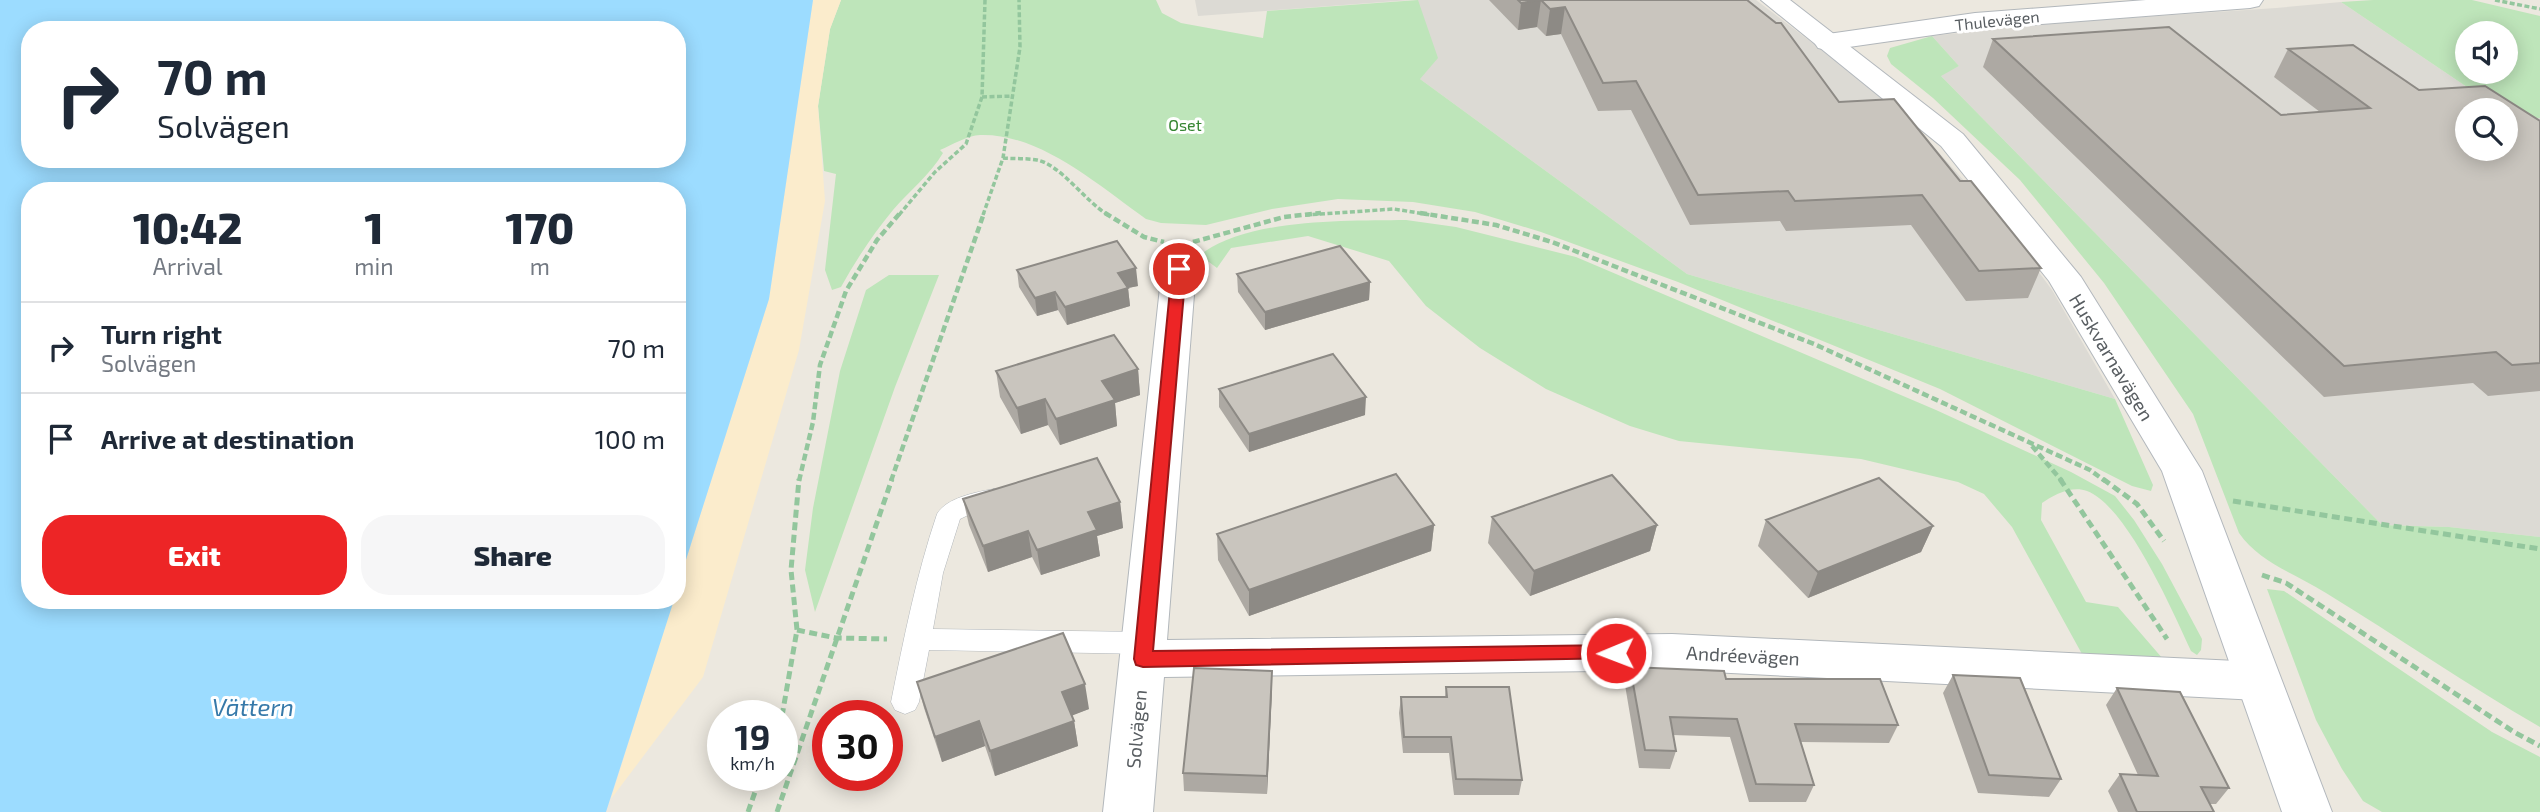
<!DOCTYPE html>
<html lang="en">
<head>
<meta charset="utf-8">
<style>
	body { margin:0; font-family:"Exo 2",sans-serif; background:#f6f6f7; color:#1f2937; height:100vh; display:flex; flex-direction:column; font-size:26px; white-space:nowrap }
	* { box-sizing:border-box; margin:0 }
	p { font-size:23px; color:#747a83 }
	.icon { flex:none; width:38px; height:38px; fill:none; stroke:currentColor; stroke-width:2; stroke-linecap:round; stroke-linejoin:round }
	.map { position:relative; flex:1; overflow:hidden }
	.panel { position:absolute; left:21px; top:182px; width:665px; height:427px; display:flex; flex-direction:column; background:#fff; border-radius:28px; box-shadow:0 4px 18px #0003 }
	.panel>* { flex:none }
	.guide { position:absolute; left:21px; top:21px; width:665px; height:147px; border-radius:28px; box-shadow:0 4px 18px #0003; background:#fff; color:#1f2937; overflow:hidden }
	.controls { position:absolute; left:2455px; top:21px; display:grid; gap:14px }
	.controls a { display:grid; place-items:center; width:63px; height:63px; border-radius:50%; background:#fff; box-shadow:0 4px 18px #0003; font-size:35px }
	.speed { position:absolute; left:707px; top:700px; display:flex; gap:14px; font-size:35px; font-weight:700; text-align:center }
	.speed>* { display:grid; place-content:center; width:91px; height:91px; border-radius:50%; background:#fff; box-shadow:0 4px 18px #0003; line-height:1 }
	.speed small { font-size:18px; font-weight:400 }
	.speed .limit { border:10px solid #d22; background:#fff; color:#111 }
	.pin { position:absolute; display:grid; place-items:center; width:60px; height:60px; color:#fff; margin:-30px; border:4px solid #fff; border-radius:50%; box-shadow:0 2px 7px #0007 }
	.me { position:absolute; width:77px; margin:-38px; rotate:269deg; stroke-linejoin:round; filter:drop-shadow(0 0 5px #0008) }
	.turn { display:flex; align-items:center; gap:24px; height:147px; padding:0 21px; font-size:32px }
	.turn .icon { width:91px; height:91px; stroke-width:2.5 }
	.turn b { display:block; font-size:49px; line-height:60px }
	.eta { display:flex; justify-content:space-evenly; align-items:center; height:119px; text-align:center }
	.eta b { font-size:42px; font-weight:800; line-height:49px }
	.action { display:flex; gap:14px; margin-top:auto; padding:14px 21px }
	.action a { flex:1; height:80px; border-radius:28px; background:#ed2526; color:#fff; font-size:28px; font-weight:800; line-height:80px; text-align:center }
	.action a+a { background:#f6f6f7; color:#1f2937 }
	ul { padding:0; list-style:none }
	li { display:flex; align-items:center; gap:21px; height:91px; padding:0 21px; border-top:2px solid #e0e1e3 }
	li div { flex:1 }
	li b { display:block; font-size:26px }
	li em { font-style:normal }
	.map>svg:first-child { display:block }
</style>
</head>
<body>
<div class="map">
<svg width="2540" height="812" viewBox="0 0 2540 812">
	<rect width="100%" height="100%" fill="#ece8df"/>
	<path fill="#dcdad4" d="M1195 0H1410L1198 16Z
		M1418 0H1756L1856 76 1925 137 2007 229 2052 290 2115 399 1687 274 1420 79Z
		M2341 2 2501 110H2468V149H2506L2514 119 2540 118V537L2449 527 2382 525 1940 75 1959 66 1932 36 2040 24 2276 8Z"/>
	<path fill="#bee5ba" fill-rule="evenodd" d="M841 0H1156L1162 13 1181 23 1263 38 1267 11 1418 0 1438 58 1420 79 1687 274 2115 399 2153 485 2151 491 2132 486 1940 389 1678 282 1541 232 1475 212 1413 202 1338 199 1272 209 1206 225 1161 223 1146 219C1099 186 1040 133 980 135 968 135 952 145 940 150L943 153C930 175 909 191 893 210 873 234 856 260 841 287L832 290 825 270 836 174 824 171 818 106 830 29Z
		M2373 0H2472L2540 16V118L2514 119 2506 110H2501L2341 2ZM2468 33H2506V72H2468Z
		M1932 36 1959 66 1941 76 2382 525 2449 527 2540 537V727C2467 685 2398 637 2326 593 2296 574 2260 563 2239 533L2193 414 2104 283 2020 180 1933 98 1891 64 1887 56 1890 48Z
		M1406 220 1456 227 1576 257 1936 410 2071 472 2115 496 2134 520 2162 564 2202 639 2201 650 2197 655 2191 651C2173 612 2127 506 2087 491 2072 485 2053 495 2042 503L2041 520 2086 602 2118 607 2163 659 2082 654 2012 527 1984 494 1958 482 1861 459 1679 441 1630 426 1546 389 1480 348 1426 306 1389 261 1308 236 1231 248 1217 268 1205 259 1204 252C1253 218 1347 221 1406 220Z
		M889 275H939L895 387 815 612 805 570 813 508 840 371 866 290Z
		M2267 589 2284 591 2492 732 2540 757V812H2382L2363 801 2342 769 2316 720Z"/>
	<path fill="#fbeccc" d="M813 0H841L830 29 818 106 825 201 799 350 703 677 611 799 673 600H677V588L769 299Z"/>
	<path fill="#9cdcff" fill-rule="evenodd" d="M0 0H813L769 299 677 588V191H30V600H674L606 812H0ZM30 30H677V159H30Z"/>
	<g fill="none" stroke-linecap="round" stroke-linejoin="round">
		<g stroke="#b2b7bb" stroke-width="1">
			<path id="lane" d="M994 489 1003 492 1006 498 1003 504 983 508 960 519 943 573 933 629 1145 632 1155 635 1158 643 1155 651 1145 654 929 650 919 702 915 710 905 714 895 710 891 702C904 638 916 576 937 514 946 498 976 492 994 489Z"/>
		</g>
		<g stroke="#b2b7bb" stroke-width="2">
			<path id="street" d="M2146 0H2263L2259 6 2250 8 1975 29 1828 50 1818 48 1814 42 1818 36 1828 34 1975 13Z
				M1179 259 1191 262 1196 269 1167 640 1672 634 2258 662 2275 668 2281 681 2275 694 2258 700 1672 670 1164 677 1153 812H1103L1162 269 1167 262Z"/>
		</g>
		<g stroke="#b3b8bd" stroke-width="2">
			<path id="secondary" d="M1761 0H1790L1963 134 2081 277 2202 471 2332 812H2282L2162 471 2049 281 1941 146Z"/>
		</g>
		<path stroke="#93c69d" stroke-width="3.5" stroke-dasharray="5 2.5" stroke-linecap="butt" d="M2495 0 2540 9
			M982 97 1014 96
			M1003 158C1014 159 1026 158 1037 160 1061 165 1085 201 1108 215
			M899 215 935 172 966 144 982 97 985 0
			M983 215 1003 158 1020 47 1019 0
			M1305 215 1394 209 1431 215"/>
		<path stroke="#93c69d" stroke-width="4.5" stroke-dasharray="7 3.5" stroke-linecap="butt" d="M1105 213 1144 237 1164 242
			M1420 213 1496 225 1552 242 1814 344 2090 470 2105 481
			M1193 242 1284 217 1321 213
			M2032 446 2062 481
			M799 481 813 422 820 365 846 291 877 240 900 213
			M891 481 984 213"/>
		<path stroke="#93c69d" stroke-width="5" stroke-dasharray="8 4.5" stroke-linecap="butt" d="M2060 479 2167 639
			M2103 479 2137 504 2164 541
			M2233 501 2540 549
			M2262 575 2286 583 2514 732 2540 746
			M797 630 836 638 887 639
			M782 716 797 630 791 570 799 479
			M748 812 761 775
			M777 812 892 479"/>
		<use href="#lane" fill="#fff" fill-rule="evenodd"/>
		<use href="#street" fill="#fff" fill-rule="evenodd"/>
		<use href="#secondary" fill="#fff" fill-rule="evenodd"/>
	</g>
	<path fill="#ada9a3" d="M1489 0H1747L1839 102 1960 181 2041 268 2028 298 1966 301 1911 225 1786 231 1780 221 1690 225 1631 110 1598 111 1561 34 1546 36 1537 27 1518 30Z
		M1993 39 2281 115 2320 112 2274 77 2288 49 2419 90 2540 121V391L2488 396 2473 383 2324 397 1983 67Z
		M1017 270 1138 286 1128 288 1130 306 1067 325 1058 310 1037 316 1019 287Z
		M1237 274 1370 282 1369 300 1265 330 1238 292Z
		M1138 369 1140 395 1115 403 1117 426 1060 445 1048 425 1021 434 1000 397 996 371Z
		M1219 389 1365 415 1249 452 1219 407Z
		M963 499 1120 502 1123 528 1097 536 1100 556 1041 575 1032 557 988 572 969 525Z
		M1492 517 1657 525 1650 551 1530 596 1488 543Z
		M1766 520 1933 526 1921 552 1808 598 1758 546Z
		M1434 525 1431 551 1249 616 1218 560 1217 534Z
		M1630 667 1726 679 1898 725 1889 743 1801 742 1814 785 1806 802H1749L1730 737 1673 735 1676 751 1670 769 1639 768 1625 685Z
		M1953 675 2061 779 2049 797 1978 793 1943 693Z
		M917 682 1089 709 1072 715 1074 721 1078 746 995 776 985 746 942 762 924 708Z
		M1446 687 1522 780 1519 795H1454L1449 753H1403L1399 713 1401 697H1445Z
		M2117 688 2229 788 2216 804H2210L2214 812H2118L2108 791 2120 774 2138 775 2106 705Z
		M1272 689 1267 794 1184 791 1183 773Z"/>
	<path fill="#8d8a85" d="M1541 0 1537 27 1518 30 1521 3Z
		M1565 7 1561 34 1546 36 1550 9Z
		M1136 268 1138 286 1128 288 1130 306 1067 325 1065 307 1118 273Z
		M1370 282 1369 300 1265 330V312Z
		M1055 292 1058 310 1037 316 1035 298Z
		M1138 369 1140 395 1115 403 1117 426 1060 445 1056 419 1102 381Z
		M1366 397 1365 415 1249 452V434Z
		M1045 399 1048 425 1021 434 1017 408Z
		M1120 502 1123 528 1097 536 1100 556 1041 575 1037 550 1088 512Z
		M1434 525 1431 551 1249 616V590Z
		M1657 525 1650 551 1530 596 1534 571Z
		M1933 526 1921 552 1808 598 1818 572Z
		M1028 531 1032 557 988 572 983 546Z
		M1272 671V689L1267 794V776Z
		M1085 684 1089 709 1066 718 1062 692Z
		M979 721 985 746 942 762 935 737Z
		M1074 721 1078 746 995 776 990 751Z"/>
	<path fill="#c9c5be" stroke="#8d8a85" stroke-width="2" fill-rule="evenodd" d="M1518 0H1747L1776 23H1781L1839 102 1894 99 1960 181H1971L2041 268 1979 271 1922 195 1795 201 1788 191 1698 195 1636 81 1603 83 1565 7 1550 9 1541 0 1521 3Z
		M2169 27 2281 115 2370 108 2288 49 2353 45 2419 90 2485 86 2540 121V363L2512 365 2496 352 2344 366 1993 39ZM2468 110H2506V149H2468Z
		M1117 241 1136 268 1118 273 1128 288 1065 307 1055 292 1035 298 1017 270Z
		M1340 246 1370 282 1265 312 1237 274Z
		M1114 335 1138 369 1102 381 1115 400 1056 419 1045 399 1017 408 996 371Z
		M1333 354 1366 397 1249 434 1219 389Z
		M1097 458 1120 502 1088 512 1097 530 1037 550 1028 531 983 546 963 499Z
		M1396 474 1434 525 1249 590 1217 534Z
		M1612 475 1657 525 1534 571 1492 517Z
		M1879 478 1933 526 1818 572 1766 520Z
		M1063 633 1085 684 1062 692 1074 721 990 751 979 721 935 737 917 682Z
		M1630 667 1724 671 1726 679H1880L1898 725 1795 724 1814 785 1756 784 1737 719 1670 717 1676 751 1645 750Z
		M1194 668 1272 671 1267 776 1183 773Z
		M1953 675 2020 678 2061 779 1989 775Z
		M1446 687H1509L1522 780 1456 779 1451 737H1404L1401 697H1447Z
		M2117 688 2180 692 2229 788 2201 787 2214 812H2137L2120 774 2158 776Z"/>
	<path fill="#ed2526" stroke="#9a1819" stroke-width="2" d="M1179 265 1186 269 1153 651 1616 645 1623 647 1625 653 1623 658 1143 667 1136 665 1134 659 1172 269Z"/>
	<g text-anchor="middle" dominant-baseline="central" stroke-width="6" stroke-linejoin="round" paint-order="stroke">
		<g font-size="16" fill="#585d61" stroke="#fff">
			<text transform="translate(1997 20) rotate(-6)">Thulevägen</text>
		</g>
		<g font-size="16" fill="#368632" stroke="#fff">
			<text x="1185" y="124">Oset</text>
		</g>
		<g font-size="19" fill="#585d61" stroke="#fff">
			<text transform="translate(2112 357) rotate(59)">Huskvarnavägen</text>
			<text transform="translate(1743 655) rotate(3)">Andréevägen</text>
			<text transform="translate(1136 729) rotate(-85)">Solvägen</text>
		</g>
		<g font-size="24" font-style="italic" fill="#3679a9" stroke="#fff">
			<text x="253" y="706">Vättern</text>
		</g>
	</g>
</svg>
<div class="controls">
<a><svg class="icon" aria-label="sound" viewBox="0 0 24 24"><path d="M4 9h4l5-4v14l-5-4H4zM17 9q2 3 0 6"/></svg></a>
<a><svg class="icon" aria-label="search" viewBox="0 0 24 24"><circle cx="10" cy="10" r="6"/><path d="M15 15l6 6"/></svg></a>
</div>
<div class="speed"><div>19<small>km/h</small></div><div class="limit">30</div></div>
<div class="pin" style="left:1179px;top:269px;background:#d93025"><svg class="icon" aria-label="arrive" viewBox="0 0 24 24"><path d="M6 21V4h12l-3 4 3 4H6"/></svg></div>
<svg class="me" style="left:1616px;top:653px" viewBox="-20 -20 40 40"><circle r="17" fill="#ed2526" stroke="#fff" stroke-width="3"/><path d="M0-11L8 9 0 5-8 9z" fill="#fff"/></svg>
<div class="guide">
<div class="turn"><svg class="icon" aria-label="right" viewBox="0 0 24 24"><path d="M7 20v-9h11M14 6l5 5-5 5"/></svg><div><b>70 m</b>Solvägen</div></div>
</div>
<section class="panel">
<div class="eta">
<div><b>10:42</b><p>Arrival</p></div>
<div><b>1</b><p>min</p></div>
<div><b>170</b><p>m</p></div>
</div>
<ul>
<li><svg class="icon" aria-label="right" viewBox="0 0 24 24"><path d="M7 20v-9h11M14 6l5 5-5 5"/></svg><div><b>Turn right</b><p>Solvägen</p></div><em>70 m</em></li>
<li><svg class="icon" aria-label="arrive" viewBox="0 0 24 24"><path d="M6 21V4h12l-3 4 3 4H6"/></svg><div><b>Arrive at destination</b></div><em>100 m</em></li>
</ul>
<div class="action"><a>Exit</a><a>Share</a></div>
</section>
</div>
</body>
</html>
